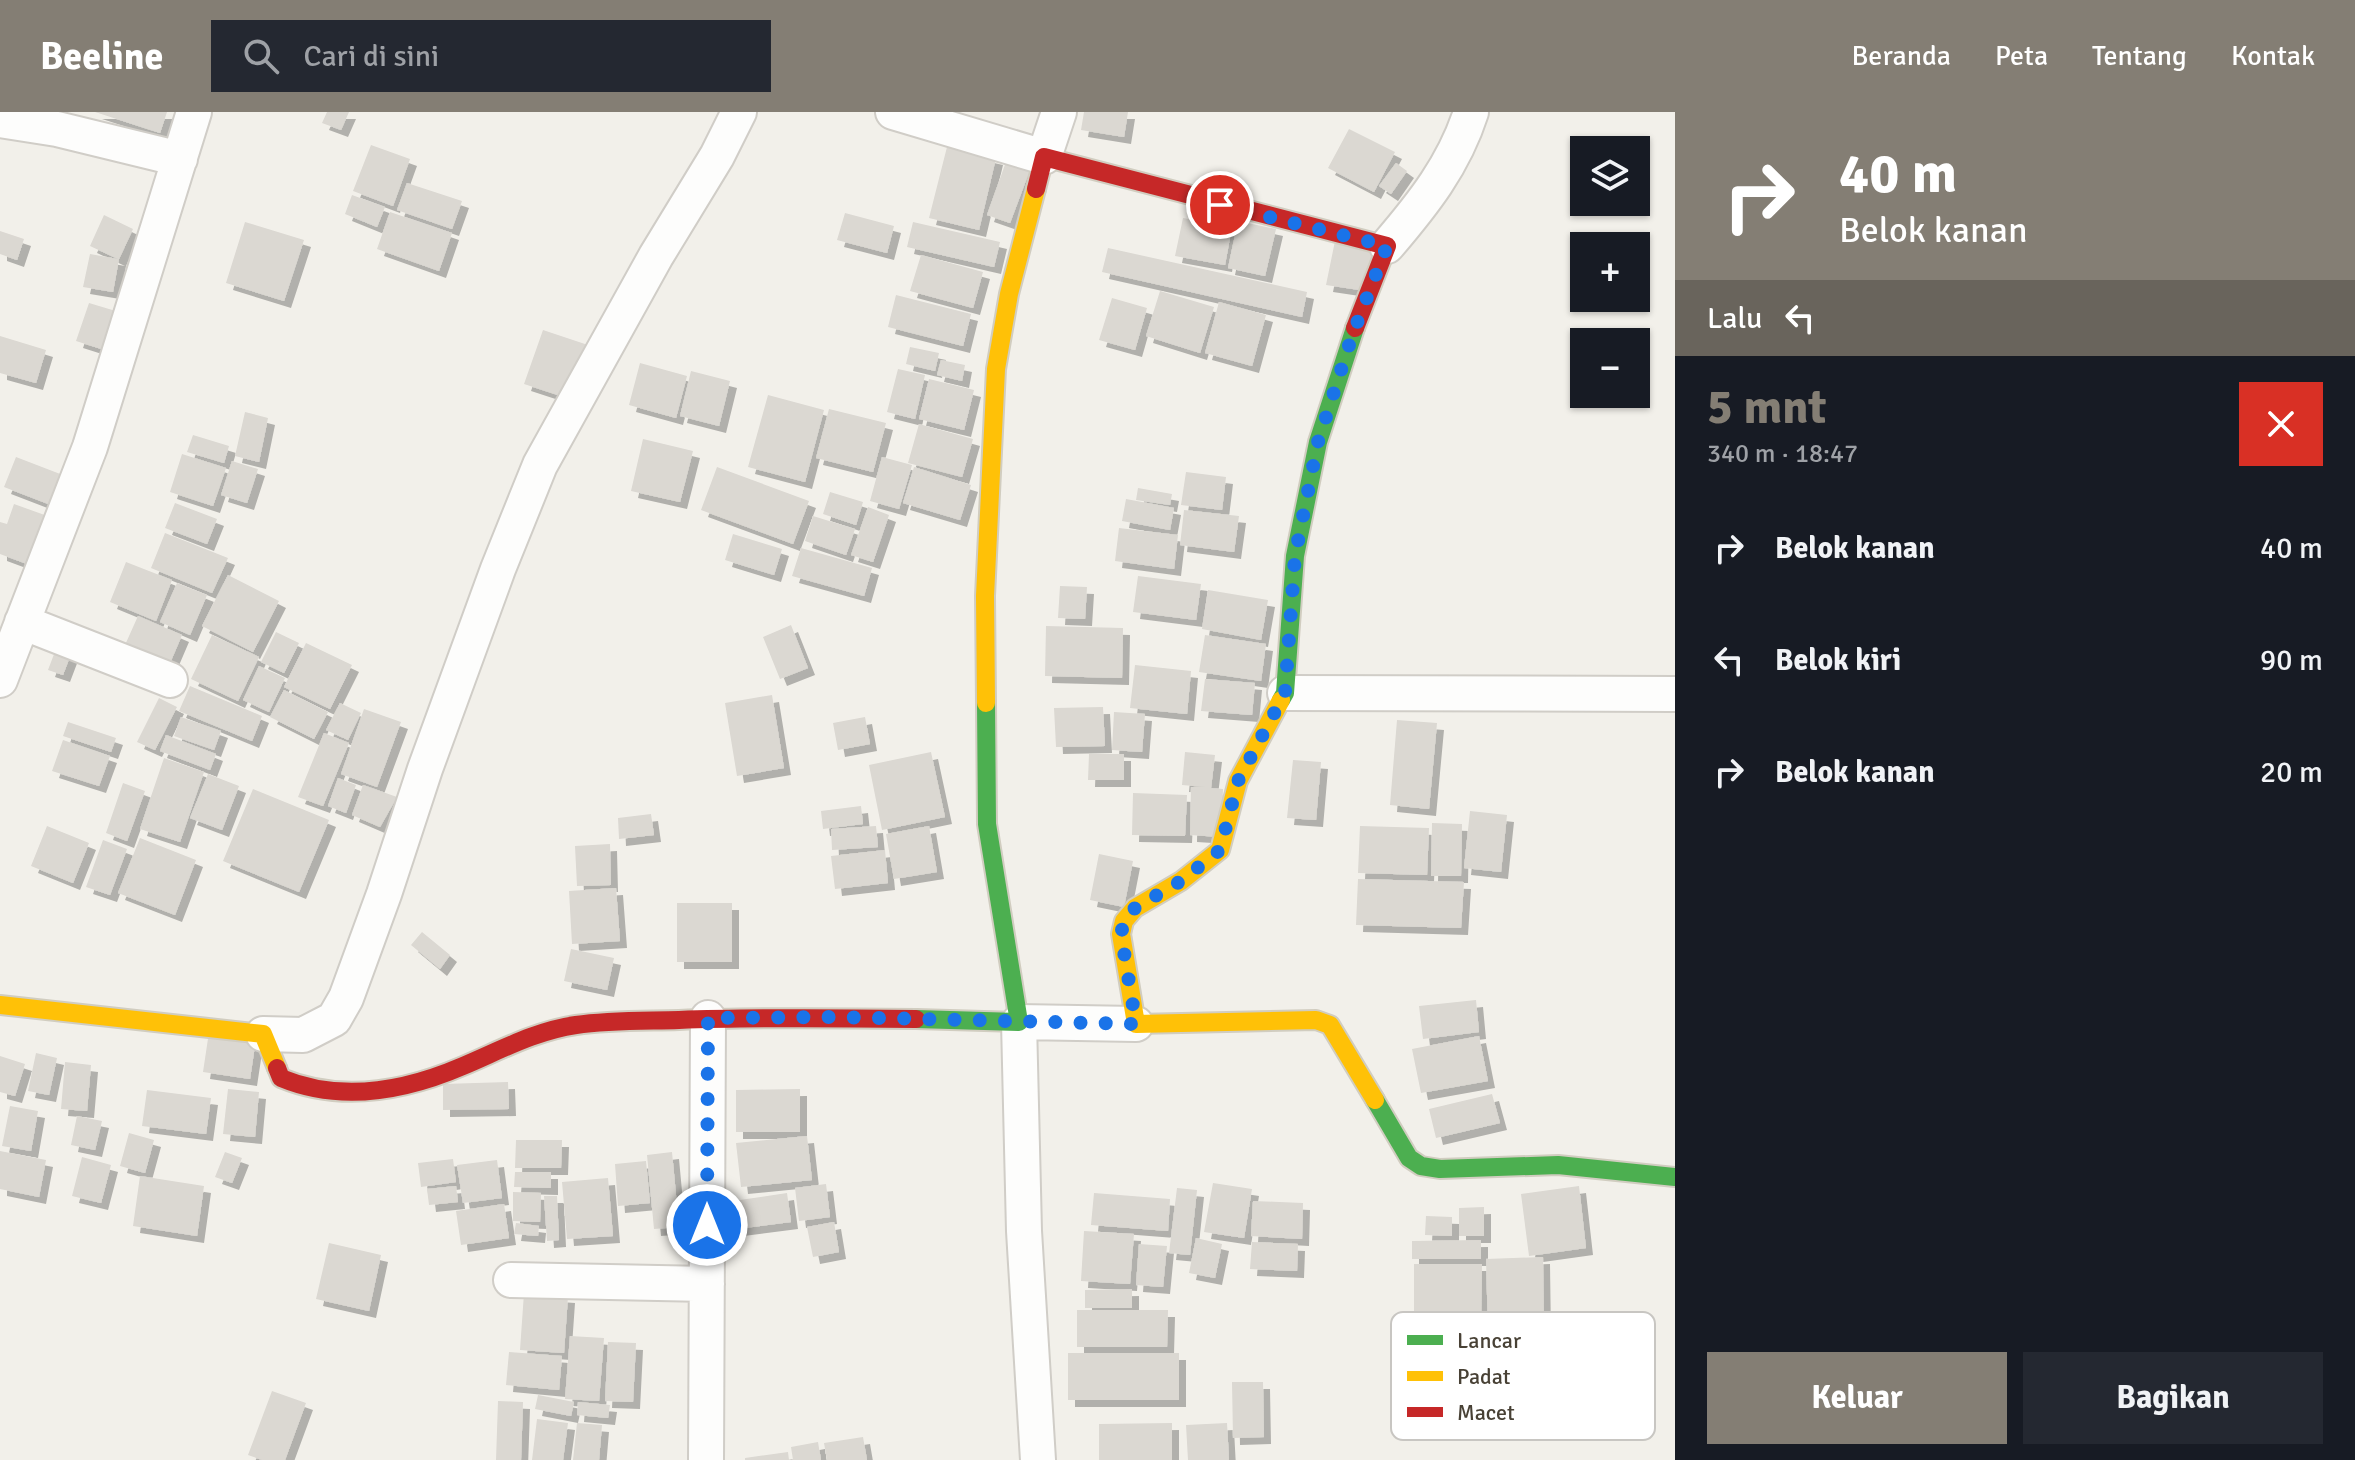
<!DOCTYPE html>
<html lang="id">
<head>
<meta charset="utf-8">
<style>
	body { margin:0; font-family:Signika,sans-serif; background:#242831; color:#f1f3f6; height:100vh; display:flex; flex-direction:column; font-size:30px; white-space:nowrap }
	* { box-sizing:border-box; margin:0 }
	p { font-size:26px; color:#9ea1a6 }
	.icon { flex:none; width:44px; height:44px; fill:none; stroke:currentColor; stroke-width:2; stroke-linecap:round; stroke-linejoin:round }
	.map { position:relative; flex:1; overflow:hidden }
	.drawer { display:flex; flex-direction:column; background:#171b24; width:680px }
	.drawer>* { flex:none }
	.guide { background:#847e74; color:#fff; overflow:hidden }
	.tools { position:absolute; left:1570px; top:24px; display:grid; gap:16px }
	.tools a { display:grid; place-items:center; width:80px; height:80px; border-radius:0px; background:#171b24; box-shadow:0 2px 6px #0004; font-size:40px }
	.pin { position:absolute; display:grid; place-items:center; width:68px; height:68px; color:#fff; margin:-34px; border:4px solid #fff; border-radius:50%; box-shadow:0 2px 8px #0007 }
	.me { position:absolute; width:88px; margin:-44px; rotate:0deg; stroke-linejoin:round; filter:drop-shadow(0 0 6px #0008) }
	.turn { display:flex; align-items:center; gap:28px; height:168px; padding:0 32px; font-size:36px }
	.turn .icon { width:104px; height:104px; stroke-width:2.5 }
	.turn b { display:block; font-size:56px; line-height:68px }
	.then { display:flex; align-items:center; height:76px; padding:0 32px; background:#0003; gap:16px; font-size:30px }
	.round { display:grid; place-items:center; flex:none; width:84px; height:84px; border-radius:0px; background:#242831 }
	.headline { display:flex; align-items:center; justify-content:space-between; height:136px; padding:0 32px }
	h1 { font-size:48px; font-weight:700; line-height:60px; color:#847e74 }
	.cta { display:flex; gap:16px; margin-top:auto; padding:16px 32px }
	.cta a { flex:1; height:92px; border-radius:0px; background:#847e74; color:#fff; font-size:32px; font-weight:700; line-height:92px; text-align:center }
	.cta a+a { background:#242831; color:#f1f3f6 }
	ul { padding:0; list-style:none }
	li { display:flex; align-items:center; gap:24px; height:112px; padding:0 32px }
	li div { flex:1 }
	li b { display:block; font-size:30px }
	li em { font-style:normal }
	header { display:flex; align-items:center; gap:48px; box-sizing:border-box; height:112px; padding:0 40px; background:#847e74; color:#fff }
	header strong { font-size:38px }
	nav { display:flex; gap:44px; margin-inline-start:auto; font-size:28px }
	.search { width:560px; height:72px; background:#242831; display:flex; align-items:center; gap:20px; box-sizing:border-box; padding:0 28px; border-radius:0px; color:#9ea1a6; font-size:30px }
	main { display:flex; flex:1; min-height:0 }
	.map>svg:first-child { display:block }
</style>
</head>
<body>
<header>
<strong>Beeline</strong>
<div class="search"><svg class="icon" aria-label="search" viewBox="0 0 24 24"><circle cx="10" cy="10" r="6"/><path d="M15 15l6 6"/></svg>Cari di sini</div>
<nav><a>Beranda</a><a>Peta</a><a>Tentang</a><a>Kontak</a></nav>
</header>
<main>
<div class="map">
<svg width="1675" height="1348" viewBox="0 0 1675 1348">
	<defs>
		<filter id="shadow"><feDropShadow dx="7" dy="7" stdDeviation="0" flood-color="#0004"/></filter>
	</defs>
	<rect width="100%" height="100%" fill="#f2f0ea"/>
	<path fill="#dbd8d2" filter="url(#shadow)" d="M95 0H167L160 21Z
		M327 0H349L341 18 322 11Z
		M1084 0H1128L1124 25 1081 18Z
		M1349 17 1395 40 1374 80 1328 56Z
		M371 33 410 47 393 94 353 79Z
		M947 35 996 46 979 118 929 106Z
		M1007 47 1031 55 1010 111 987 103Z
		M1396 51 1407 59 1391 82 1379 74Z
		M407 71 462 89 452 117 397 98Z
		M352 83 385 95 377 115 345 102Z
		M390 100 452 121 439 159 377 137Z
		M845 101 894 114 887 141 837 128Z
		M104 103 133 117 119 147 113 180 83 175 90 142 118 147 90 134Z
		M1183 106 1232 115 1225 153 1175 144Z
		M1238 109 1276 117 1265 164 1228 156Z
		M245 110 304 128 284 189 226 171Z
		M913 110 1000 130 994 155 907 135Z
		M0 119 24 127 17 148 0 142Z
		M1335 129 1374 136 1366 179 1326 173Z
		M1108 136 1307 180 1302 205 1102 160Z
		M921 143 983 160 973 196 910 179Z
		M1160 179 1214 195 1200 241 1146 224Z
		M896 183 971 202 963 234 888 215Z
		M1112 186 1147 196 1135 238 1099 228Z
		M1219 190 1266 203 1252 254 1205 241Z
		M89 191 129 203 117 242 76 229Z
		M543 218 588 233 570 287 524 272Z
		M0 224 46 238 36 271 0 261Z
		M910 235 939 241 935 259 906 252Z
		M941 248 965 253 962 269 937 263Z
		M640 251 687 264 676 306 629 293Z
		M898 257 925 263 915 307 887 300Z
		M691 259 730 269 719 314 680 304Z
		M929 267 974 278 964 318 919 307Z
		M768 283 824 298 805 370 748 355Z
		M829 297 886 311 873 360 816 346Z
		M245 300 268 306 259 350 235 344Z
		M919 312 973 327 962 365 908 351Z
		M193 323 229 334 224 351 187 340Z
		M643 327 693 339 680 390 631 379Z
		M182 342 226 356 213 394 170 380Z
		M16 345 68 365 56 395 4 375Z
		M882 345 912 353 899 397 870 389Z
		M232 349 258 357 247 391 221 383Z
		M717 355 809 389 793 432 701 398Z
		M914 355 971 373 960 408 903 391Z
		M1186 360 1226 365 1222 398 1181 393Z
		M1138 376 1172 382 1170 393 1136 388Z
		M830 380 863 390 856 413 823 402Z
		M1126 387 1174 396 1170 418 1122 409Z
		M175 391 217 407 207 432 165 416Z
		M14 392 53 406 35 455 0 442V410L7 412Z
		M868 395 889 403 873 450 851 443Z
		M1184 398 1239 404 1234 440 1180 433Z
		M813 404 855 417 846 443 805 429Z
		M1119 416 1178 423 1174 457 1115 449Z
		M165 421 228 446 212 481 151 456Z
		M733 422 782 437 774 463 725 448Z
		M801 436 872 456 864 484 792 464Z
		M126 450 172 468 156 509 110 490Z
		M228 463 279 489 253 540 202 514Z
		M1138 464 1201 472 1196 508 1133 500Z
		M177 471 207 483 190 523 160 510Z
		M1060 474 1087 475 1085 507 1058 506Z
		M1208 478 1268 488 1261 528 1202 517Z
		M138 504 182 523 170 551 125 533Z
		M791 513 808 556 780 567 763 525Z
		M1046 514 1123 516 1122 566 1045 564Z
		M276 520 299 531 284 561 261 550Z
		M212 523 259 545 238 589 191 567Z
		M1205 523 1266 532 1261 569 1199 560Z
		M59 529 74 534 63 563 48 558Z
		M306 531 352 553 330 597 284 575Z
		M1135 553 1191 559 1187 602 1130 596Z
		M259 554 285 566 269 600 243 588Z
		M1205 567 1255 571 1252 603 1201 599Z
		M190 574 262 604 252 629 179 599Z
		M284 578 328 600 314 627 270 605Z
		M772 583 784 656 737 664 725 591Z
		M159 586 177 595 155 638 137 630Z
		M340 591 361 601 348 628 326 618Z
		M1103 595 1105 634 1056 635 1054 596Z
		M364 597 401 610 377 675 341 662Z
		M1114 600 1145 602 1142 640 1112 638Z
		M181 605 221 619 214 638 174 624Z
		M865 605 870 632 838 638 833 611Z
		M1397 608 1437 611 1429 697 1390 693Z
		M68 610 116 626 111 640 63 624Z
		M324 621 349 631 323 694 298 685Z
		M166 623 216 642 210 658 160 639Z
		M63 628 110 644 99 674 52 659Z
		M931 640 945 705 882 718 869 653Z
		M1185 640 1215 643 1211 676 1223 677 1221 725 1190 723 1191 675H1205L1182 673Z
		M1089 642H1124V668H1088Z
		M164 646 204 660 180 730 140 717Z
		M1293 648 1321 650 1316 708 1287 706Z
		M208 662 239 674 222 718 190 706Z
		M338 666 356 673 346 701 328 694Z
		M123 671 145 679 127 729 106 721Z
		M363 673 397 685 380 715 352 703Z
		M253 677 329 708 299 780 223 749Z
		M1133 681 1187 683 1185 724 1132 723Z
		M861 694 863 712 823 717 821 699Z
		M1470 699 1507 703 1501 760 1464 756Z
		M651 702 654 723 619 727 618 706Z
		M1432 711 1462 712 1461 764H1431Z
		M47 714 89 731 73 771 31 754Z
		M876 714 878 735 832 738 831 717Z
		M929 714 937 760 894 767 886 722Z
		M1360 714 1429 716 1427 763 1358 761Z
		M140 726 196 748 175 803 118 781Z
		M103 728 127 737 110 783 86 775Z
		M610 732 611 773 577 774 575 734Z
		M885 738 888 771 835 777 831 744Z
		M1099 742 1133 749 1124 795 1090 788Z
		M1358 767 1464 770 1461 816 1356 813Z
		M616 776 620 829 572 832 569 779Z
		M677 791H732V850H677Z
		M422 820 450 843 440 857 411 833Z
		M571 837 614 846 607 878 564 869Z
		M1476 888 1479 920 1423 927 1419 894Z
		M209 920 256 927 250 967 203 960Z
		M1479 924 1488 969 1421 981 1412 937Z
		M36 941 57 946 49 983 28 979Z
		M0 944 25 952 15 984 0 980Z
		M65 950 91 953 87 999 61 997Z
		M508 970 509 997 443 998V972Z
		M228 977 259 980 255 1025 223 1022Z
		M800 977V1020H736V978Z
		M147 978 211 986 206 1022 142 1014Z
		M1492 982 1500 1011 1436 1026 1429 997Z
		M10 994 38 999 31 1039 2 1034Z
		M77 1004 102 1009 95 1038 71 1033Z
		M129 1021 154 1028 145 1061 120 1054Z
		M807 1024 812 1068 741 1075 736 1031Z
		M516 1028H562L561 1056H515Z
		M0 1039 46 1048 39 1085 0 1077Z
		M225 1040 242 1046 232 1071 215 1065Z
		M672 1040 679 1115 654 1117 647 1043Z
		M82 1045 111 1053 101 1091 72 1084Z
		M453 1047 456 1070 421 1075 418 1051Z
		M497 1048 502 1086 463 1091 457 1053Z
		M646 1049 650 1091 618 1094 615 1052Z
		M515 1060H551V1076L514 1075Z
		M140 1064 204 1074 197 1124 133 1114Z
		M608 1066 613 1124 567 1127 562 1070Z
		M1213 1071 1252 1077 1244 1126 1204 1120Z
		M826 1072 830 1105 799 1109 795 1076Z
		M456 1074 458 1090 429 1093 427 1077Z
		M1579 1074 1586 1136 1529 1144 1521 1082Z
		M1177 1076 1197 1078 1190 1143 1169 1141Z
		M513 1080 541 1081 540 1110 513 1109Z
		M787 1081 791 1110 737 1117 733 1089Z
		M1094 1081 1170 1087 1168 1119 1091 1113Z
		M544 1084H557L559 1128 547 1129Z
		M1253 1089 1303 1091 1302 1127 1251 1124Z
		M504 1092 509 1126 461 1133 456 1099Z
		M1484 1095V1124H1459V1096Z
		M1426 1104 1452 1105V1124L1425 1123Z
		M834 1110 839 1140 813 1145 807 1115Z
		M516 1111 539 1114 538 1124 514 1122Z
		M1084 1119 1134 1122 1130 1172 1081 1169Z
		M1196 1126 1222 1132 1215 1166 1189 1161Z
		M1481 1128V1147H1412V1129Z
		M1252 1130 1298 1132 1297 1159 1250 1157Z
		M329 1131 381 1143 369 1199 316 1187Z
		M1139 1132 1167 1134 1163 1175 1136 1173Z
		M1543 1145 1544 1217 1488 1219 1486 1147Z
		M1414 1152H1482L1481 1215H1414Z
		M1132 1177V1196H1085V1178Z
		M524 1181 568 1184 564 1241 520 1238Z
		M1077 1198H1168L1167 1235H1077Z
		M570 1224 604 1226 599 1289 565 1287Z
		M608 1230 636 1231 633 1290 605 1289Z
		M509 1240 562 1244 559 1278 506 1273Z
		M1068 1241H1179V1288H1068Z
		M1232 1270H1263L1264 1325 1233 1326Z
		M272 1279 306 1291 285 1348H262L248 1343Z
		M538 1283 574 1290 571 1304 535 1297Z
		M498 1289 523 1290 521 1348H496Z
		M578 1290 610 1293 608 1306 577 1303Z
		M537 1307 568 1311 563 1348H532Z
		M577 1311 602 1313 599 1348H573Z
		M1172 1311V1348H1099V1312Z
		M1227 1311 1229 1348H1188L1186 1313Z
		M863 1325 867 1348H827L824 1331Z
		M818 1330 821 1348H793L791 1335Z
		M788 1340 789 1348H745V1346Z"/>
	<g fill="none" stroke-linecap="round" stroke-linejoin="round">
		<g stroke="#d0cdc7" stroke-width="38">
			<path id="street" d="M893 0 1044 45 1059 0
				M0 8 57 17 180 47
				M1387 134C1423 92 1454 53 1471 0
				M22 510 170 568
				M0 568 90 335 194 0
				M1285 581 1675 582
				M263 922 303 923 334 907 346 886 384 782 425 657 498 457 540 353 656 144 717 44 739 0
				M511 1168 707 1172
				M706 1348 708 906
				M1038 1348 1024 1119 1019 910 1136 912"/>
		</g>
		<g stroke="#d1cdc0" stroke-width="22">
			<path id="fast" d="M1281 588 1285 581 1295 444 1318 330 1355 216
				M916 907 1019 910 987 712 986 591
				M1375 988 1409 1046 1421 1054 1440 1057 1558 1053 1675 1065"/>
		</g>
		<g stroke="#d1cdc0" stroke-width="22">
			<path id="slow" d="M1281 588 1238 669 1220 738 1181 769 1135 796 1124 809 1121 822 1136 912 1316 908 1330 913 1375 988
				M986 591 985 484 996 257 1009 182 1036 77
				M0 893 263 922 277 956"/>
		</g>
		<g stroke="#d1cdc0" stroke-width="22">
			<path id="jam" d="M1036 77 1044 45 1387 134 1355 216
				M277 956 281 966C341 991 405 979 463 954 501 938 535 919 576 913 610 908 645 909 679 908 758 905 837 906 916 907"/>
		</g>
		<use href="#street" stroke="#fdfdfc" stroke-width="34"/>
		<use href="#fast" stroke="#4caf50" stroke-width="18"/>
		<use href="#slow" stroke="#ffc107" stroke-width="18"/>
		<use href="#jam" stroke="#c62828" stroke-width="18"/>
	</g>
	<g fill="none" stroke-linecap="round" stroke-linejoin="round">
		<path stroke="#1a73e8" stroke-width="14" stroke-dasharray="0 25.2" d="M707 1113 708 906 835 905 1136 912 1121 822 1124 809 1135 796 1181 769 1220 738 1238 669 1285 581 1295 444 1318 330 1352 224 1387 134 1220 93"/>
	</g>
	<rect x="1391" y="1200" width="264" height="128" rx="12" fill="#fff" stroke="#c8c6c2" stroke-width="2"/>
	<rect x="1407" y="1223" width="36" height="10" fill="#4caf50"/>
	<rect x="1407" y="1259" width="36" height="10" fill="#ffc107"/>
	<rect x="1407" y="1295" width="36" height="10" fill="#c62828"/>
	<g font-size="22" fill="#484135">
		<text x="1457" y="1236">Lancar</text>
		<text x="1457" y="1272">Padat</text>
		<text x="1457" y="1308">Macet</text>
	</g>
</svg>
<div class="tools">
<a><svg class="icon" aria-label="layers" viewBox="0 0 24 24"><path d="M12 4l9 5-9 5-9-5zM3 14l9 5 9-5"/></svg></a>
<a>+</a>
<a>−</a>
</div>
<div class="pin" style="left:1220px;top:93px;background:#d93025"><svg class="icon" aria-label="arrive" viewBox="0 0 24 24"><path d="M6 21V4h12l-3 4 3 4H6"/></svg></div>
<svg class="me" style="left:707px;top:1113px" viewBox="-20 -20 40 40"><circle r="17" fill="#1a73e8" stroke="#fff" stroke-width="3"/><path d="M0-11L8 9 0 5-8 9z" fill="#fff"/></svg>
</div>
<section class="drawer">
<div class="guide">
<div class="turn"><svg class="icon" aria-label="right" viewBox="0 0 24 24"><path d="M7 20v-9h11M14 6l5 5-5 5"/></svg><div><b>40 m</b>Belok kanan</div></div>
<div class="then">Lalu<svg class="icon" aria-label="left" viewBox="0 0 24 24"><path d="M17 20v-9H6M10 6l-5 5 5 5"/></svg></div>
</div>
<div class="headline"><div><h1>5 mnt</h1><p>340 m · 18:47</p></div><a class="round" style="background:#d93025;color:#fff"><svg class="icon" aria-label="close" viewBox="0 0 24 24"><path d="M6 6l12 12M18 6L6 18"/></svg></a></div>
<ul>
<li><svg class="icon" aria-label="right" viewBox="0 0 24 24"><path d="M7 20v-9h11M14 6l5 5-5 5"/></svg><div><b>Belok kanan</b></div><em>40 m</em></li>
<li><svg class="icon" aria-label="left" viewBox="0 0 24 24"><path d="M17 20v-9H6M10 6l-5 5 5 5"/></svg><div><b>Belok kiri</b></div><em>90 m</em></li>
<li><svg class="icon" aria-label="right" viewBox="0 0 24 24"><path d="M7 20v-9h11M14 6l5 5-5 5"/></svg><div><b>Belok kanan</b></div><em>20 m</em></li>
</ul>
<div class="cta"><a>Keluar</a><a>Bagikan</a></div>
</section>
</main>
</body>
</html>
